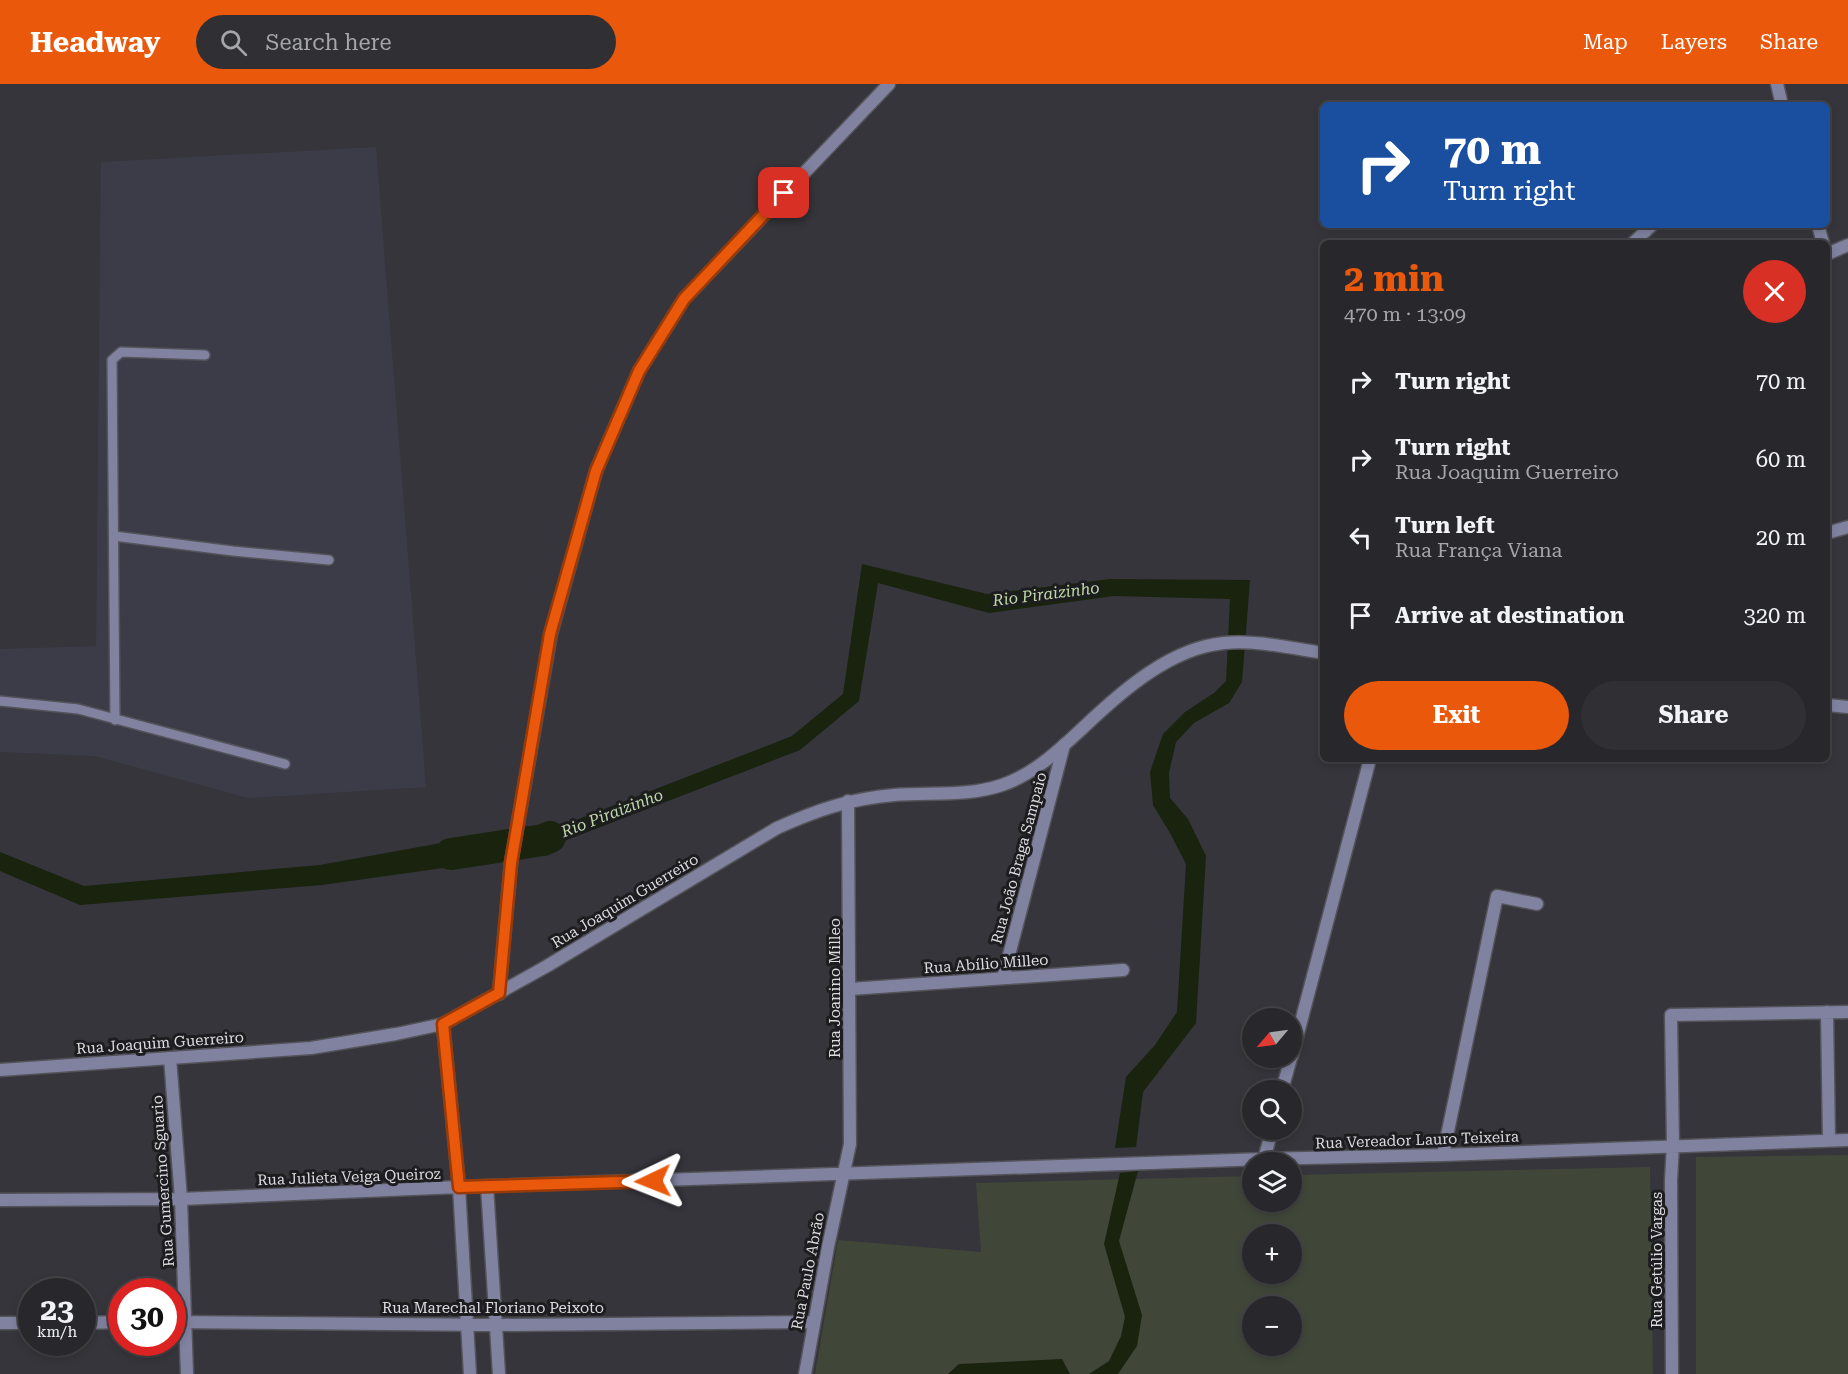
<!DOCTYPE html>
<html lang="en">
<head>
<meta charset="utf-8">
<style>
	body { margin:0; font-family:"Roboto Serif",serif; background:#303034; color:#f1f3f6; height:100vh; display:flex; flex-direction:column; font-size:22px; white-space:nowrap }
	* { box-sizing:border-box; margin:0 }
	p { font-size:20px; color:#a5a6a9 }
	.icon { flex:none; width:33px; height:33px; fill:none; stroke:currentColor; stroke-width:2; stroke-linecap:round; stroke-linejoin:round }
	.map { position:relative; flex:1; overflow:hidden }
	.panel { position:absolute; left:1320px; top:156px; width:510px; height:522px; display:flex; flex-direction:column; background:#28282c; border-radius:9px; box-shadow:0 3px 9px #0003,0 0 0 2px #444448 }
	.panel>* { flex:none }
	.banner { position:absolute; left:1320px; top:18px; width:510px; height:126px; border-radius:9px; box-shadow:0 3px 9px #0003,0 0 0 2px #444448; background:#1a4fa0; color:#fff; overflow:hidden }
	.needle { width:39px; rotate:241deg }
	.controls { position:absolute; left:1242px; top:924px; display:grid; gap:12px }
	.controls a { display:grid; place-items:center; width:60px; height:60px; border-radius:50%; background:#28282c; box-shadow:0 3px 9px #0003,0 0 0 2px #444448; font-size:30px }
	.speed { position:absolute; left:18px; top:1194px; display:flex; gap:12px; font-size:30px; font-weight:700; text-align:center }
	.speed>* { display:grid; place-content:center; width:78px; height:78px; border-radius:50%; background:#28282c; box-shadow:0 3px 9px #0003,0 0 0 2px #444448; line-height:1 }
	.speed small { font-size:15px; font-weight:400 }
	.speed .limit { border:9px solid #d22; background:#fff; color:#111 }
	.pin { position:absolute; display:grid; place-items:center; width:51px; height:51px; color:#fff; margin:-26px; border-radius:12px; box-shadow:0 3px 9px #0006 }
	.me { position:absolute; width:66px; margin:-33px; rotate:268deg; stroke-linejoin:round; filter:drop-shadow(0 0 4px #0008) }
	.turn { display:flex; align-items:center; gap:21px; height:126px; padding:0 24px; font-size:27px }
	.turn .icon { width:78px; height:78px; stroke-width:2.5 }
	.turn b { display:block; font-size:42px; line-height:51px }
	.round { display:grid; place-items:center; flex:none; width:63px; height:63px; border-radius:32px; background:#303034 }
	.summary { display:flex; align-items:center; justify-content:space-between; height:102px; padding:0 24px }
	h1 { font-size:36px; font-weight:700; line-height:45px; color:#ea580c }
	.cta { display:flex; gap:12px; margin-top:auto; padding:12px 24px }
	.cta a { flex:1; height:69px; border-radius:36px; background:#ea580c; color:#fff; font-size:24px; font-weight:700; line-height:69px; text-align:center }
	.cta a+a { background:#303034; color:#f1f3f6 }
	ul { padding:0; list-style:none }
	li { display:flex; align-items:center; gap:18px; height:78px; padding:0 24px }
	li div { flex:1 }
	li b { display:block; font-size:22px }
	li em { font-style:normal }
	header { display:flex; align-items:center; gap:36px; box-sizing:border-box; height:84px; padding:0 30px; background:#ea580c; color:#fff }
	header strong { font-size:28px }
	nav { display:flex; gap:33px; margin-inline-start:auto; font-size:21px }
	.search { width:420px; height:54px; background:#303034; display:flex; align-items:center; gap:15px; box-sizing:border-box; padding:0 21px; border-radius:33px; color:#a5a6a9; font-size:22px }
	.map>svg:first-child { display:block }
</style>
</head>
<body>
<header>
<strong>Headway</strong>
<div class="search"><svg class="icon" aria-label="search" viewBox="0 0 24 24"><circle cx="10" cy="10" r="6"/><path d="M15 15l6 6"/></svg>Search here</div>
<nav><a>Map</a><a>Layers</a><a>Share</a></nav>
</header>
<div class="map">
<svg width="1848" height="1290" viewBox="0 0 1848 1290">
	<rect width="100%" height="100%" fill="#35353b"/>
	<path fill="#3b3c48" d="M376 63 426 703 248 714 95 672 0 668V565L96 562 101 78Z"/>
	<path fill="#404739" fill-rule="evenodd" d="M1848 1071V1290H1696V1073Z
		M1650 1083 1653 1290H815L838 1156 981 1168 976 1099 1252 1092V1118H1292V1091ZM1252 1150H1292V1190H1252ZM1252 1222H1292V1262H1252Z"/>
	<path fill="#19230e" d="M862 480 987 510 1110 495 1250 496 1242 598 1229 619 1194 639 1176 658 1169 689 1170 714 1188 735 1206 772 1196 939 1143 1008 1136 1063 1115 1064 1126 993 1155 961 1177 928 1186 780 1170 749 1153 721 1150 688 1163 650 1185 628 1214 609 1226 597 1230 515 1114 512 989 529 878 499 859 617 800 666 546 764 516 766 515 753 540 750 792 652 843 610Z
		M496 749 493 777 322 801 80 821 0 787V768L84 802 320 781Z
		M1138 1087 1119 1157 1142 1231 1137 1262 1118 1290H1089L1109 1277 1121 1252 1125 1233 1104 1160 1120 1089Z
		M1062 1275 1070 1290H948L959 1280Z"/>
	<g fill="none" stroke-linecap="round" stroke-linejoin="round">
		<path stroke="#19230e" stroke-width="32" d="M451 770 543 756 550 753"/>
		<g stroke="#535359" stroke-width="12">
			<path id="service" d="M114 452 233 467 329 476
				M0 617 78 625 285 680
				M115 636 112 276 121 268 205 271"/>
		</g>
		<g stroke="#535359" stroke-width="15">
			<path id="minor" d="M1777 0 1782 21
				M1818 141 1823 159
				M1633 159 1652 141
				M1827 170 1848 161
				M1827 449 1848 443
				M1003 894 1064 661
				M850 905 1123 886
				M499 910 511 779 551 550 596 387 639 287 684 215 889 0
				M1827 928 1829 1056
				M443 940 459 1103 470 1290
				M1292 972 1370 675
				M170 974 181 1115 187 1290
				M1282 1006 1291 974
				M1443 1071 1497 812 1537 820
				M1264 1075 1272 1046
				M487 1102 499 1290
				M0 1116 181 1115 459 1103 1264 1075 1443 1071 1848 1056
				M172 1238 496 1241 813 1238
				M0 1239H32
				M82 1239 122 1238
				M805 1290 828 1163 850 1060 848 717
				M1672 1290 1671 1096 1673 1061 1671 931 1848 928"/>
		</g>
		<g stroke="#535359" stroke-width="15">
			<path id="tertiary" d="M1827 621 1848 623
				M0 986 311 964 396 950 443 940 547 882 777 744C817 726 849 715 894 711 930 708 967 713 1002 701 1035 690 1061 664 1086 641 1123 606 1171 564 1224 559 1256 556 1291 564 1323 569"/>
		</g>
		<use href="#service" stroke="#8182a0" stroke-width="9"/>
		<use href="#minor" stroke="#8182a0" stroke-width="12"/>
		<use href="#tertiary" stroke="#8182a0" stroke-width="12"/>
	</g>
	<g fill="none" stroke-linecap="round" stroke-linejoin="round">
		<g stroke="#983908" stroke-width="15">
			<path id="route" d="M653 1097 459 1103 443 940 499 909 511 779 550 550 596 387 639 287 684 215 784 109"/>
		</g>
		<use href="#route" stroke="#ea580c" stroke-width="10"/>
	</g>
	<g text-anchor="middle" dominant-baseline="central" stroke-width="6" stroke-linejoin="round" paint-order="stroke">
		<g font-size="15" fill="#dcdce0" stroke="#1d1d20">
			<text transform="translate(1019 774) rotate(-75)">Rua João Braga Sampaio</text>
			<text transform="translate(625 817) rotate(-31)">Rua Joaquim Guerreiro</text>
			<text transform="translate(986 880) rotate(-4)">Rua Abílio Milleo</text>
			<text transform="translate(835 904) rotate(-90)">Rua Joanino Milleo</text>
			<text transform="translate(160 959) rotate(-4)">Rua Joaquim Guerreiro</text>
			<text transform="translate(1417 1056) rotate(-2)">Rua Vereador Lauro Teixeira</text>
			<text transform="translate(349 1093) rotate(-2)">Rua Julieta Veiga Queiroz</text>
			<text transform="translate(163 1097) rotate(-94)">Rua Gumercino Sguario</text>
			<text transform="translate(1657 1176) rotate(-90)">Rua Getúlio Vargas</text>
			<text transform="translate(808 1187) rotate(-79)">Rua Paulo Abrão</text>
			<text x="493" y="1224">Rua Marechal Floriano Peixoto</text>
		</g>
		<g font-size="16" font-style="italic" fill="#bfd8a8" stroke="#1d1d20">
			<text transform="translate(1046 510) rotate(-7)">Rio Piraizinho</text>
			<text transform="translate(612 729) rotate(-21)">Rio Piraizinho</text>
		</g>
	</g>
</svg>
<div class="controls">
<a><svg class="needle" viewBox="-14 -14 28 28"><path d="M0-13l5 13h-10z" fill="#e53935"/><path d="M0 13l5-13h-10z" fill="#a5a6a9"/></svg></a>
<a><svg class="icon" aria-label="search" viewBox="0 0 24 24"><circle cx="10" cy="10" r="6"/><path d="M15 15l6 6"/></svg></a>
<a><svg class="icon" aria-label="layers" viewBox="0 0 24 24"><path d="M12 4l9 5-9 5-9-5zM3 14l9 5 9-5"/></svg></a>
<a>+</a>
<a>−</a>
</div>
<div class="speed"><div>23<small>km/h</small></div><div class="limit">30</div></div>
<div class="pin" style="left:784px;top:109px;background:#d93025"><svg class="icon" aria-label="arrive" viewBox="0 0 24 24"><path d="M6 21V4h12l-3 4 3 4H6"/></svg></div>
<svg class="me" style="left:653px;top:1097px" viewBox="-20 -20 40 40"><path d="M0-17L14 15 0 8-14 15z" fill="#ea580c" stroke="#fff" stroke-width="4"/></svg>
<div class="banner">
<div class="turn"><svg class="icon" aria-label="right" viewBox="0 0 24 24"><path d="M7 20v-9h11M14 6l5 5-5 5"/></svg><div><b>70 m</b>Turn right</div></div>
</div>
<section class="panel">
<div class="summary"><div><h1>2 min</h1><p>470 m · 13:09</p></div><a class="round" style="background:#d93025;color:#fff"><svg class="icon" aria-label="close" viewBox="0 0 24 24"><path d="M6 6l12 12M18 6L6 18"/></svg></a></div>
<ul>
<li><svg class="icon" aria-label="right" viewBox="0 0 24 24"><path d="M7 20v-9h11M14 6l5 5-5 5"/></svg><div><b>Turn right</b></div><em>70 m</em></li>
<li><svg class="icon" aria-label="right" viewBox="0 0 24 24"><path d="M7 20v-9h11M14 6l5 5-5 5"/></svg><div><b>Turn right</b><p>Rua Joaquim Guerreiro</p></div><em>60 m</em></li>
<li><svg class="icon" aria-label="left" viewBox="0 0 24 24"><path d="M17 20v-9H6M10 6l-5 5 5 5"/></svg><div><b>Turn left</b><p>Rua França Viana</p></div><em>20 m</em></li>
<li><svg class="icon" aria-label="arrive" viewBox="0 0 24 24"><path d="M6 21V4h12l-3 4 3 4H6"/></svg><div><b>Arrive at destination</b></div><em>320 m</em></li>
</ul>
<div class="cta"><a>Exit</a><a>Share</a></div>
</section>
</div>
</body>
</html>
